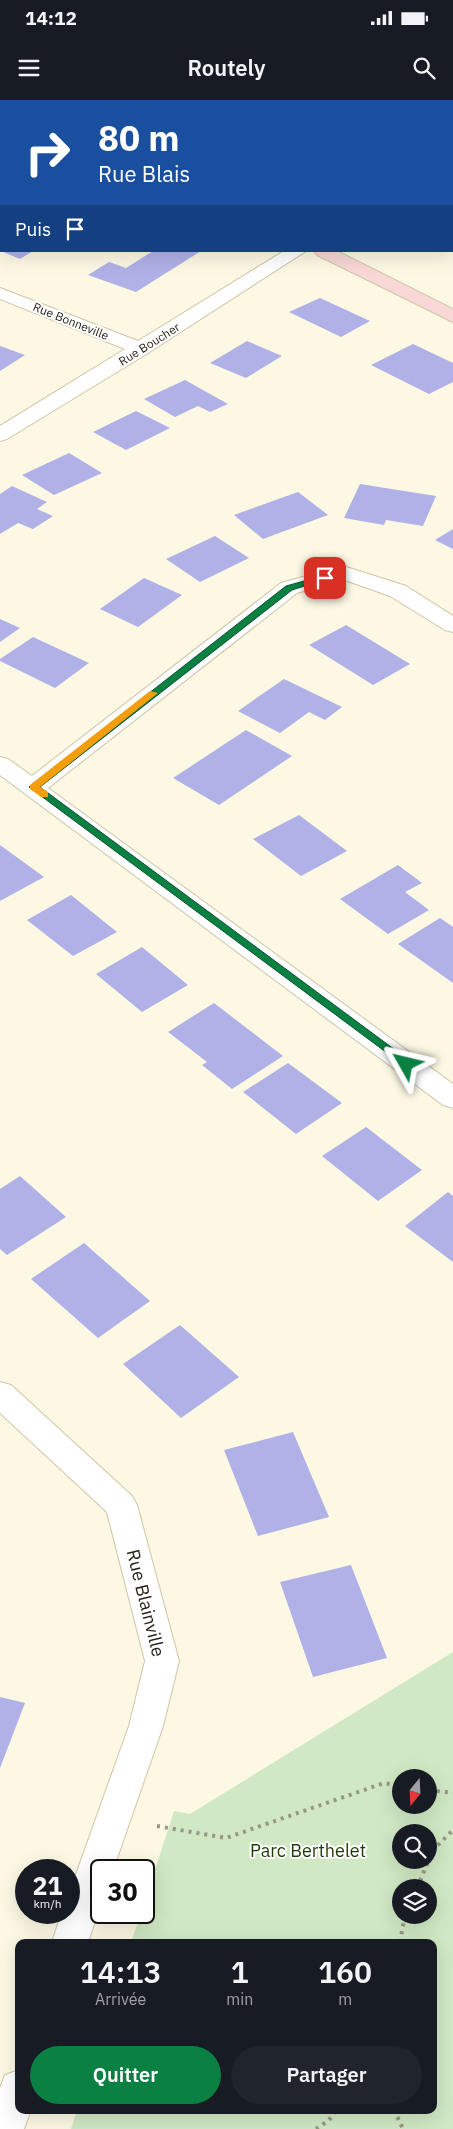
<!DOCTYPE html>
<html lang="fr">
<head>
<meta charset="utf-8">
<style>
	body { margin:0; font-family:"IBM Plex Sans",sans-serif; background:#20242c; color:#f1f3f6; height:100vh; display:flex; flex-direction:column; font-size:19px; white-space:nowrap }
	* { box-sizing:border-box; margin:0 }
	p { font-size:16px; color:#9ea1a6 }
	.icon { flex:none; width:28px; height:28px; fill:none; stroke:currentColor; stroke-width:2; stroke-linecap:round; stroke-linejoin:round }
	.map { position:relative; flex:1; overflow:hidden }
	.details { position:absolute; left:15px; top:1839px; width:422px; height:175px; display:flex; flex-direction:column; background:#171b24; border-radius:10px; box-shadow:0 5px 20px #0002 }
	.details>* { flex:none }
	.guide { position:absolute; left:0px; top:0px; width:454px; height:152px; box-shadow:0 5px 20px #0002; background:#1a4fa0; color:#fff; overflow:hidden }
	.needle { width:32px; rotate:198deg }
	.controls { position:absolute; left:392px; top:1669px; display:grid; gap:10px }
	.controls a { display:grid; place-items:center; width:45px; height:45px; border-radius:50%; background:#171b24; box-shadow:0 5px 20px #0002; font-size:25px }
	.speed { position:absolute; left:15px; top:1759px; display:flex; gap:10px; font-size:25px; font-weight:700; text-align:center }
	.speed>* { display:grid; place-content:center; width:65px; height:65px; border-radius:50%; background:#171b24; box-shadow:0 5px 20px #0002; line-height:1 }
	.speed small { font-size:12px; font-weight:400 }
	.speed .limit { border:2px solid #111; border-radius:8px; background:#fff; color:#111 }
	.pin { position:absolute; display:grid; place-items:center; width:42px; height:42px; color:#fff; margin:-21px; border-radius:10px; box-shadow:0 2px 8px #0006 }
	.me { position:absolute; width:55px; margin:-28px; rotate:307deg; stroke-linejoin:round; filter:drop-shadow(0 0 4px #0008) }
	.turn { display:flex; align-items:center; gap:18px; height:105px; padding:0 15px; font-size:22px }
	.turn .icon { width:65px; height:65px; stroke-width:2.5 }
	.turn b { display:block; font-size:35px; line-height:42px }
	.then { display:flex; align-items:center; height:48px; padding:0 15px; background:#0003; gap:10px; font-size:19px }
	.eta { display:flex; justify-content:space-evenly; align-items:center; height:85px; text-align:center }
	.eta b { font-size:30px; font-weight:600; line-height:35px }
	.action { display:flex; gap:10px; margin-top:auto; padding:10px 15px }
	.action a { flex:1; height:58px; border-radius:30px; background:#0b8043; color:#fff; font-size:20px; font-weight:600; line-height:58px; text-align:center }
	.action a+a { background:#20242c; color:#f1f3f6 }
	.status { display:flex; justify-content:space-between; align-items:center; height:35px; padding:0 25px; background:#171b24; direction:ltr }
	.status svg { height:14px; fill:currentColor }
	header { display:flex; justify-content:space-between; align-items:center; height:65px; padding:0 15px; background:#171b24; font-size:22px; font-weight:600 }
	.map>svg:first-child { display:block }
</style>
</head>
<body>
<div class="status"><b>14:12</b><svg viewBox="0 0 49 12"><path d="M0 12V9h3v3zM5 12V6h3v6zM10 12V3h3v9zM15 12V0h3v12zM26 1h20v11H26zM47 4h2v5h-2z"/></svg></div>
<header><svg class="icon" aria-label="menu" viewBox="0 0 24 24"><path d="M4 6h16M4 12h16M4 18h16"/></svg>Routely<svg class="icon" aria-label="search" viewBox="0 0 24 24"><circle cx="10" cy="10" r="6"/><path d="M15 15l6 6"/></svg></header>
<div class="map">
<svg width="453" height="2029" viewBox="0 0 453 2029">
	<rect width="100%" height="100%" fill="#fdf8e4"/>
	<path fill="#d0e8c3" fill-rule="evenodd" d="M453 1552V2029H71L77 2010H434V1842H131L141 1813 144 1812V1803L174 1711 190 1714ZM401 1678H429V1705H401ZM401 1732H429V1760H401ZM401 1788H429V1815H401Z"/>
	<path fill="#afb1e7" d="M1 151H33L20 159Z
		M153 151H201L136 192 88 175 109 162 126 168Z
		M320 198 370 221 341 237 289 212Z
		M247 241 282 256 246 278 210 263Z
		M413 244 453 263V282L429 294 371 265Z
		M0 246 25 255 0 271Z
		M185 280 228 304 210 312 198 306 175 317 144 299Z
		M136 311 170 328 126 350 93 332Z
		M69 353 102 373 54 395 22 375Z
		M360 384 436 396 423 426 386 420 384 425 344 418Z
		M12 386 47 402 37 409 53 416 33 429 18 423 0 434V394Z
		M298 392 328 415 263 439 234 415Z
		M453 429V449L435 440Z
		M215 436 249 458 200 482 166 459Z
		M144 478 182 495 138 527 100 509Z
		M0 519 20 528 0 542Z
		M346 525 410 564 373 585 309 545Z
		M33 537 89 563 55 588 0 561V559Z
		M284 579 342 607 325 620 309 612 280 633 238 611Z
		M246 630 292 656 219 705 173 678Z
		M299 715 347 751 301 776 253 739Z
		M0 745 44 777 0 801Z
		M398 765 422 783 405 792 429 810 388 834 340 799Z
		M71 795 117 832 73 856 27 820Z
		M440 818 453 827V883L398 844Z
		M142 847 188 885 142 912 96 874Z
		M214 903 283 956 232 989 202 965 207 962 168 932Z
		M288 963 342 1003 296 1034 243 992Z
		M366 1027 422 1070 378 1101 322 1056Z
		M20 1076 66 1117 7 1155 0 1149V1089Z
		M448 1092 453 1096V1162L405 1126Z
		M84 1143 150 1201 98 1238 31 1179Z
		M180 1225 239 1277 181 1318 123 1264Z
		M293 1332 329 1417 258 1436 224 1350Z
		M351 1465 387 1558 313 1577 280 1482Z
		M0 1597 25 1603 0 1668Z"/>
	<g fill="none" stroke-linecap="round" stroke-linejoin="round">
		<g stroke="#cfc6a6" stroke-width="2">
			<path id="street" d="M452 54H453V64H452Z
				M284 151H306L148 253 7 339 0 341V326L125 249 0 199V188L138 241Z
				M343 466 406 486 453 516V532L445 530 390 496 342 479 297 493 48 688 453 984V1008L443 1005 0 675V657L8 659 32 676 281 483Z
				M0 1282 11 1285 132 1396 137 1405 179 1561 163 1626 113 1770H101V1805L88 1842H52L62 1812H69V1794L129 1626 145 1561 107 1412 0 1313Z
				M19 1970V2010H31L24 2029H0V1988L5 1975Z"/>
		</g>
		<g stroke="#cfc6a6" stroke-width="2">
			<path id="secondary" d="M0 0H13L14 1H1V5Z
				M131 0H149L150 1H132Z
				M452 140H453V151H452Z
				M314 151H337L453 209V222L317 155Z"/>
		</g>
		<path stroke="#9a9585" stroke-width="2" stroke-dasharray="2 2.5" stroke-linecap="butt" d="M194 0 197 1"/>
		<path stroke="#9a9585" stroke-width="4" stroke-dasharray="3 5" stroke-linecap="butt" d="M429 1690 453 1693
			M157 1726 226 1738 384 1683 401 1686
			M417 1788 433 1750 453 1730
			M400 1842 405 1815
			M394 2010 403 2029
			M316 2029 328 2021 337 2010"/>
		<use href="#street" fill="#fff" fill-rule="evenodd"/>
		<use href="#secondary" fill="#f8d7d6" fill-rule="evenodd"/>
	</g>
	<path fill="#0b8043" stroke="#07532c" d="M322 476 330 478 292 490 40 687 410 961V966L406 967 29 687 286 486Z"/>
	<path fill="#f59e0b" d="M150 591 158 593 40 687 48 692V697H41L30 689V685Z"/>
	<g text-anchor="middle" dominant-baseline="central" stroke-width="4" stroke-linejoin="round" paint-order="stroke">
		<g font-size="12" fill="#262317" stroke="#fff">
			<text transform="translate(71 221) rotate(22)">Rue Bonneville</text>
			<text transform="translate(149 244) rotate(-32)">Rue Boucher</text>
		</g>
		<g font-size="18" fill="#262317" stroke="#fff">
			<text transform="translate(146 1503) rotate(76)">Rue Blainville</text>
		</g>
		<g font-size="18" fill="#1d3b06" stroke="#fff">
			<text x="308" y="1750">Parc Berthelet</text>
		</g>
	</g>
</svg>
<div class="controls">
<a><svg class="needle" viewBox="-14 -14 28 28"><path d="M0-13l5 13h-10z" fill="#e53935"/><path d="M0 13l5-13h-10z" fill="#9ea1a6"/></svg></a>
<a><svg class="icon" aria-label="search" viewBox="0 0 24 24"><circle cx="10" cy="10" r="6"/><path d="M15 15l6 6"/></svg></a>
<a><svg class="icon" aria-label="layers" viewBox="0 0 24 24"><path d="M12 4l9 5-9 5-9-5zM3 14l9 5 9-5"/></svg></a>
</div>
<div class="speed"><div>21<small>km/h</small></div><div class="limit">30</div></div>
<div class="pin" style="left:325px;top:478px;background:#d93025"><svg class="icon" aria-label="arrive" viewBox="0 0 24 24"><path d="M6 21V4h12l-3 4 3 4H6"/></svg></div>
<svg class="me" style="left:406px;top:964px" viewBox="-20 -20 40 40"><path d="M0-17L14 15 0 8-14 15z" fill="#0b8043" stroke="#fff" stroke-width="4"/></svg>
<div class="guide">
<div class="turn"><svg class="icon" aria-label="right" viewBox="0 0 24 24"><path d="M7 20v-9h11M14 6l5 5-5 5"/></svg><div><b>80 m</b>Rue Blais</div></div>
<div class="then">Puis<svg class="icon" aria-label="arrive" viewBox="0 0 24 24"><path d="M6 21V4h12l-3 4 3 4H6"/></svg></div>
</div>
<section class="details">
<div class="eta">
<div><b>14:13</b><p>Arrivée</p></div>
<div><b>1</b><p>min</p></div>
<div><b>160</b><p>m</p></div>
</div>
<div class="action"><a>Quitter</a><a>Partager</a></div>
</section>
</div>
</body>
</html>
